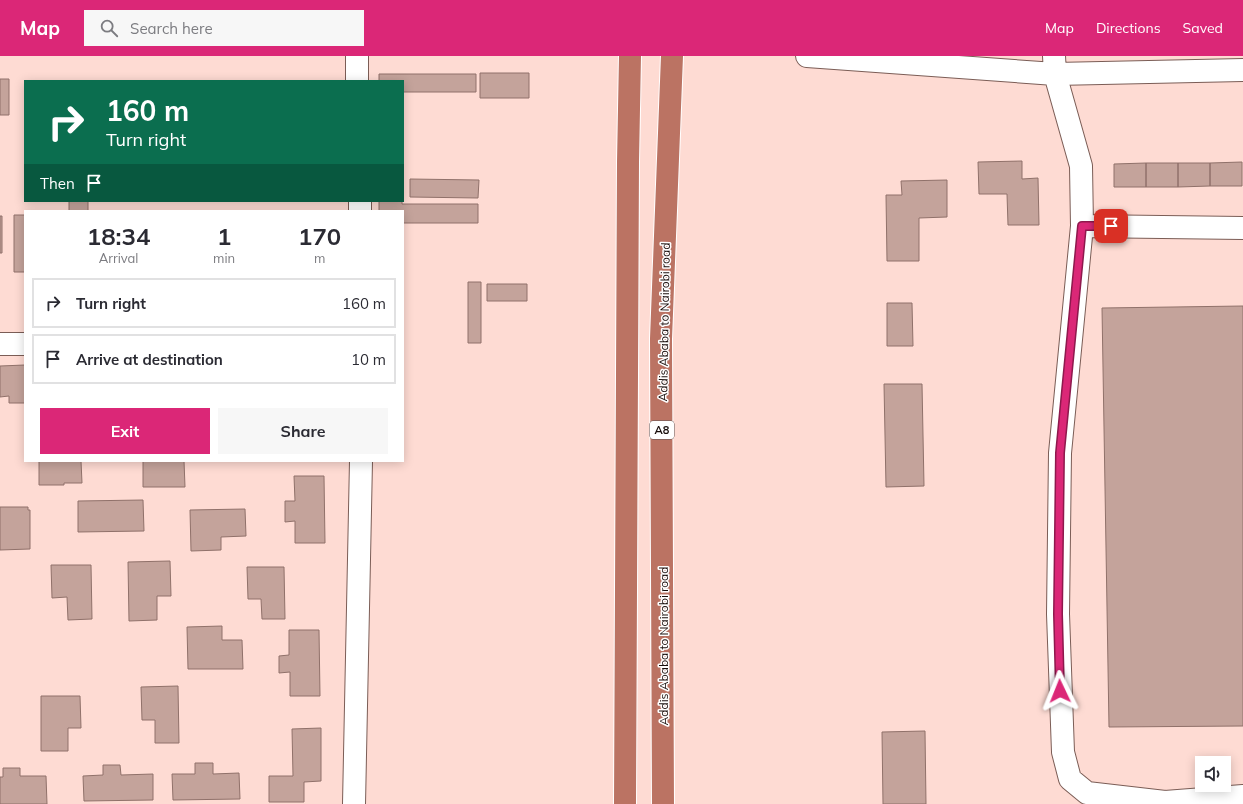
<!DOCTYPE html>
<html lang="en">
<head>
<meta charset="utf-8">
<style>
	body { margin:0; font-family:Mulish,sans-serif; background:#f7f7f7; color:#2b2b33; height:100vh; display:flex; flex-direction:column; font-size:15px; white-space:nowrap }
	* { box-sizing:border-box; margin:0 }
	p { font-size:13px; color:#7c7c81 }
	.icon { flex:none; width:22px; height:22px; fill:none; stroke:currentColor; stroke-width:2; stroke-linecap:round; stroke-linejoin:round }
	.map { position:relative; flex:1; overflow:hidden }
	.details { position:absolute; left:24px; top:154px; width:380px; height:252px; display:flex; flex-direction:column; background:#fff; border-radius:0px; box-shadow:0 2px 10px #0003 }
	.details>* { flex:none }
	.banner { position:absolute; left:24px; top:24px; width:380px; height:122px; border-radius:0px; box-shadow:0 2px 10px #0003; background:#0b6e4f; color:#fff; overflow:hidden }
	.controls { position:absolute; left:1195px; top:700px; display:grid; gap:8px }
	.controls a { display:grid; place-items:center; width:36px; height:36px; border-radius:0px; background:#fff; box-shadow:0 2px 10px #0003; font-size:20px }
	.pin { position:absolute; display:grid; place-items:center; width:34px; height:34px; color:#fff; margin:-17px; border-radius:8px; box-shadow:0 2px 6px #0006 }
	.me { position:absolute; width:44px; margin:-22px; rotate:358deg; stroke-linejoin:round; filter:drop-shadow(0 0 3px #0008) }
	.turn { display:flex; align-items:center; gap:14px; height:84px; padding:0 16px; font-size:18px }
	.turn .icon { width:52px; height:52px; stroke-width:2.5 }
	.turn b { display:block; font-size:28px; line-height:34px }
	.then { display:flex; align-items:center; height:38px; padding:0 16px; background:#0003; gap:8px; font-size:15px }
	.eta { display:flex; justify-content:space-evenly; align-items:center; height:68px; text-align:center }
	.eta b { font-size:24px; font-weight:700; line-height:28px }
	.primary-button { display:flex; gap:8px; margin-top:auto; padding:8px 16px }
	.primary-button a { flex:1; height:46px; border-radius:0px; background:#db2777; color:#fff; font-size:16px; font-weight:700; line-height:46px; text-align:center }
	.primary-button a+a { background:#f7f7f7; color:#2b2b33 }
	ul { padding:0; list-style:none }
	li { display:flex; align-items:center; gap:12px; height:50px; margin:0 8px 6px; padding:0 8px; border:2px solid #e1e1e2; border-radius:0px }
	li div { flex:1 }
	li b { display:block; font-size:15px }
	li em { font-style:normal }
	header { display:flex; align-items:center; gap:24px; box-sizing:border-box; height:56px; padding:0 20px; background:#db2777; color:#fff }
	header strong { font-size:19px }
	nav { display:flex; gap:22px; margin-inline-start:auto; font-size:14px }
	.search { width:280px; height:36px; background:#f7f7f7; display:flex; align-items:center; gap:10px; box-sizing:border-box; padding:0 14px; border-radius:0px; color:#7c7c81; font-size:15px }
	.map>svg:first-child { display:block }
</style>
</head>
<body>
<header>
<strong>Map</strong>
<div class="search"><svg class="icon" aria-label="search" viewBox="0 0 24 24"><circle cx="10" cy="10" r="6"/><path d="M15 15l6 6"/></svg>Search here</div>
<nav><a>Map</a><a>Directions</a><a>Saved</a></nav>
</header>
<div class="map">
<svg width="1243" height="748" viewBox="0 0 1243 748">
	<rect width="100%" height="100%" fill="#fedbd3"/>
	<path fill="#c4a39b" stroke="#90716a" d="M480 17H529V42H480Z
		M379 18H476V36H403V25H379Z
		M0 23H9V59H0Z
		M1022 105V123L1038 122 1039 169H1008L1007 138H979L978 106Z
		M1242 106V130H1210V107Z
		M1146 107H1178V131H1146Z
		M1146 107V131H1114V108Z
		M1178 107H1210V130L1178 131Z
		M410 123 479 124 478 142 410 141Z
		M947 124V161L919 162V205H887L886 139H902L901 125Z
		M69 145H88V155H69Z
		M379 145H402V148H478V167H403V155H379Z
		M14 159H25V216H14Z
		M0 160H2V197H0Z
		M468 226H481V287H468Z
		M487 228H527V245H487Z
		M887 247H912L913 290H887Z
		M1243 250V670L1109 671 1102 252Z
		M25 309V347H9V340L0 341V310Z
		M884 328H922L924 430 886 431Z
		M39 405H81L82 427H64V429H39Z
		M143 405H184L185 431H143Z
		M294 420H324L325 487H295V465L285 466V445H295Z
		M143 444 144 475 78 476V445Z
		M0 451H28V454H30V493L0 494Z
		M245 453 246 480 221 481V494L191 495 190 454Z
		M170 505 171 540H157V564L129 565 128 506Z
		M51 509H91L92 563 68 564 67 541 52 542Z
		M247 511H284L285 563H262L261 543H248Z
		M222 570V584H242L243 613H188L187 571Z
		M289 574H319L320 640H290V616L279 617V600L289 599Z
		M178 630 179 687H155V664H142L141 631Z
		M41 640H80L81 672H68V695H41Z
		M321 672V725L304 726V746H269V720H293L292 673Z
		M925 675 926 748H883L882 676Z
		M195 707H213V718L239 717 240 743 173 744 172 718H195Z
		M103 709H120L121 719 153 718V744L84 745 83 720 103 719Z
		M3 712H20V720H46L47 748H0V721H3Z"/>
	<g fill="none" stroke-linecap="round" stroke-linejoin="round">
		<g stroke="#7b5d56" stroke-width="24">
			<path id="minor" d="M357 0V25
				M807 0 1055 18 1243 14
				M1054 0 1055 18 1081 110 1082 170 1060 397 1058 558 1063 696 1070 723 1087 737 1165 746 1243 740
				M360 145V155
				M1082 170 1243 172
				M0 288H25
				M354 748 361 405"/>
		</g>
		<g stroke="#fff" stroke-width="24">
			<path id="highway" d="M625 748 628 106 630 0
				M663 748 661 283 672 0"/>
		</g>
		<use href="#minor" stroke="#fff" stroke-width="22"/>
		<use href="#highway" stroke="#bb7363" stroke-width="22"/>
	</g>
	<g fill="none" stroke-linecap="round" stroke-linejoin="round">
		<g stroke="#8e194d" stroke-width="10">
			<path id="route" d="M1060 635 1058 558 1060 397 1082 170H1111"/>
		</g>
		<use href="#route" stroke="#db2777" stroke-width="7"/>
	</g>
	<g text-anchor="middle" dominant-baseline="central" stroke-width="3" stroke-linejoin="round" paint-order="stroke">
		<rect fill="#fff" stroke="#5d5554" stroke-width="1" x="650" y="365" width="24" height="18" rx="3"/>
		<g font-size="11" font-weight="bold" fill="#170c0a">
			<text x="662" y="374">A8</text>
		</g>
		<g font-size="12" fill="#170c0a" stroke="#fff">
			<text transform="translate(664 266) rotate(-89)">Addis Ababa to Nairobi road</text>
			<text transform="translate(663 590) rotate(-90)">Addis Ababa to Nairobi road</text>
		</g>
	</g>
</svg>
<div class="controls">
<a><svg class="icon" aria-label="sound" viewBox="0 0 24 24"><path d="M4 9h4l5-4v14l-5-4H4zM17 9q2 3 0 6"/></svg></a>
</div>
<div class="pin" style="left:1111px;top:170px;background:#d93025"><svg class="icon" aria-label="arrive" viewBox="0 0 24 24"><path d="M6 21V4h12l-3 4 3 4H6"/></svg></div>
<svg class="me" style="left:1060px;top:635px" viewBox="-20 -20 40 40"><path d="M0-17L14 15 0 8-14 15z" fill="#db2777" stroke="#fff" stroke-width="4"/></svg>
<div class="banner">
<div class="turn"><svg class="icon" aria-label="right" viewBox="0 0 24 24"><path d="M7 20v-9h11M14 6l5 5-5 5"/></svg><div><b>160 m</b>Turn right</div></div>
<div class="then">Then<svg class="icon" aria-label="arrive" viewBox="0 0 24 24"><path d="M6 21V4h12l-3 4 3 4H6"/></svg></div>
</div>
<section class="details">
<div class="eta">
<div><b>18:34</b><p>Arrival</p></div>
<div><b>1</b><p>min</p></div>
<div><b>170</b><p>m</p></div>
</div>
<ul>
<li><svg class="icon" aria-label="right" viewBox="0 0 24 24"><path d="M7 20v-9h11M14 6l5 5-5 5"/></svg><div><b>Turn right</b></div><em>160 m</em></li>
<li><svg class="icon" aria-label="arrive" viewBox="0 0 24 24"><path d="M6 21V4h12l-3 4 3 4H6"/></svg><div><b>Arrive at destination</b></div><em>10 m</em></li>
</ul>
<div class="primary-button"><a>Exit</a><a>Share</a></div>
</section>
</div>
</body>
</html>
